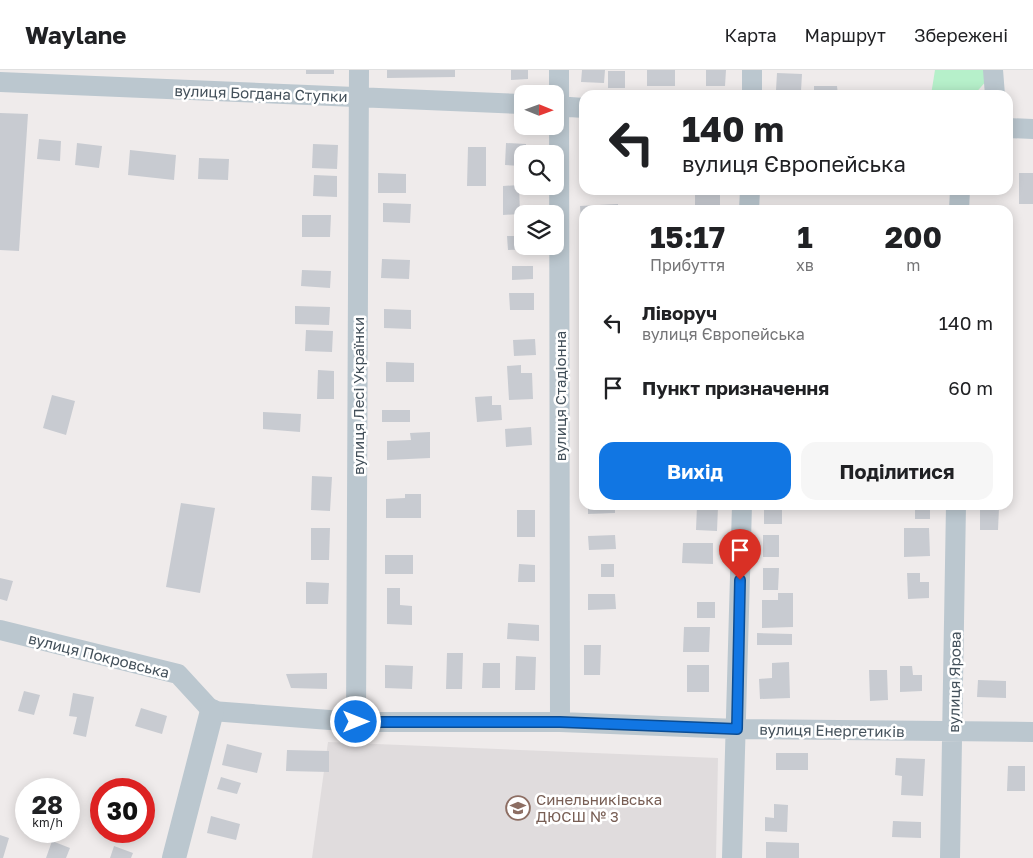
<!DOCTYPE html>
<html lang="uk">
<head>
<meta charset="utf-8">
<style>
	body { margin:0; font-family:"Golos Text",sans-serif; background:#f6f6f6; color:#202124; height:100vh; display:flex; flex-direction:column; font-size:19px; white-space:nowrap }
	* { box-sizing:border-box; margin:0 }
	p { font-size:16px; color:#757577 }
	.icon { flex:none; width:28px; height:28px; fill:none; stroke:currentColor; stroke-width:2; stroke-linecap:round; stroke-linejoin:round }
	.map { position:relative; flex:1; overflow:hidden }
	.sheet { position:absolute; left:579px; top:135px; width:434px; height:305px; display:flex; flex-direction:column; background:#fff; border-radius:15px; box-shadow:0 2px 12px #0003 }
	.sheet>* { flex:none }
	.banner { position:absolute; left:579px; top:20px; width:434px; height:105px; border-radius:15px; box-shadow:0 2px 12px #0003; background:#fff; color:#202124; overflow:hidden }
	.needle { width:32px; rotate:91deg }
	.fabs { position:absolute; left:514px; top:15px; display:grid; gap:10px }
	.fabs a { display:grid; place-items:center; width:50px; height:50px; border-radius:10px; background:#fff; box-shadow:0 2px 12px #0003; font-size:25px }
	.speed { position:absolute; left:15px; top:708px; display:flex; gap:10px; font-size:25px; font-weight:700; text-align:center }
	.speed>* { display:grid; place-content:center; width:65px; height:65px; border-radius:50%; background:#fff; box-shadow:0 2px 12px #0003; line-height:1 }
	.speed small { font-size:12px; font-weight:400 }
	.speed .limit { border:8px solid #d22; background:#fff; color:#111 }
	.pin { position:absolute; display:grid; place-items:center; width:42px; height:42px; color:#fff; margin:-51px -21px; border-radius:50% 50% 50% 0; rotate:-45deg; box-shadow:0 0 5px #0007 }
	.pin .icon { rotate:45deg }
	.me { position:absolute; width:55px; margin:-28px; rotate:90deg; stroke-linejoin:round; filter:drop-shadow(0 0 4px #0008) }
	.turn { display:flex; align-items:center; gap:18px; height:105px; padding:0 20px; font-size:22px }
	.turn .icon { width:65px; height:65px; stroke-width:2.5 }
	.turn b { display:block; font-size:35px; line-height:42px }
	.eta { display:flex; justify-content:space-evenly; align-items:center; height:85px; text-align:center }
	.eta b { font-size:30px; font-weight:700; line-height:35px }
	.button { display:flex; gap:10px; margin-top:auto; padding:10px 20px }
	.button a { flex:1; height:58px; border-radius:15px; background:#1176e3; color:#fff; font-size:20px; font-weight:700; line-height:58px; text-align:center }
	.button a+a { background:#f6f6f6; color:#202124 }
	ul { padding:0; list-style:none }
	li { display:flex; align-items:center; gap:15px; height:65px; padding:0 20px }
	li div { flex:1 }
	li b { display:block; font-size:19px }
	li em { font-style:normal }
	header { display:flex; align-items:center; gap:30px; box-sizing:border-box; height:70px; padding:0 25px; background:#fff; border-bottom:1px solid #e0e0e0 }
	header strong { font-size:24px }
	nav { display:flex; gap:28px; margin-inline-start:auto; font-size:18px }
	.map>svg:first-child { display:block }
</style>
</head>
<body>
<header>
<strong>Waylane</strong>
<nav><a>Карта</a><a>Маршрут</a><a>Збережені</a></nav>
</header>
<div class="map">
<svg width="1033" height="788" viewBox="0 0 1033 788">
	<rect width="100%" height="100%" fill="#efebeb"/>
	<path fill="#e0dcdd" d="M328 672 718 688 716 788H312Z"/>
	<path fill="#b6f0ca" d="M935 0H986L987 10 974 25H931Z"/>
	<path fill="#c8cbd1" d="M306 0H334V4H306Z
		M387 0H455V7L387 8Z
		M511 0H528V9L511 10Z
		M582 0H605L604 13 581 12Z
		M647 0H675V16H647Z
		M706 0H726L725 16H706Z
		M608 1H625V18H608Z
		M777 3 802 4 801 21 776 20Z
		M814 16H837L838 25H814Z
		M0 43 28 44 19 181 0 180Z
		M39 69 61 71 60 91 37 89Z
		M77 73 102 76 99 98 75 95Z
		M506 73 526 74 525 84H522V96L505 95Z
		M313 74 338 75 337 99 312 98Z
		M468 77H486V116H467Z
		M130 80 176 85 174 110 128 105Z
		M199 88 229 89 228 110 198 109Z
		M378 103 406 104V123H378Z
		M1019 103H1033V134H1019Z
		M314 105 337 106V127L313 126Z
		M519 115 520 144 503 145V116Z
		M695 123H720V140H695Z
		M383 133 411 134 410 153 383 152Z
		M618 134V140H584V151H581L580 136Z
		M302 145H331L330 167H302Z
		M507 166H522V176H533V179L508 180Z
		M382 189 410 190 409 209 381 208Z
		M512 196H533V209L512 210Z
		M302 200 331 201 330 218 301 216Z
		M509 223H534V240H510Z
		M295 236 330 237 329 255 295 254Z
		M384 239 411 240V259L384 258Z
		M306 260 333 261 332 282 305 281Z
		M535 269 536 285 514 286 513 270Z
		M386 292 414 293V312H386Z
		M521 295V303H532L533 329 509 330 507 296Z
		M318 300 334 301V329H317Z
		M52 325 75 331 66 365 43 358Z
		M492 326V335H501L502 350 477 352 475 327Z
		M382 340H410V352H382Z
		M263 342 301 344 300 362 263 359Z
		M531 357 532 375 506 377 505 359Z
		M430 362V388L387 390V371L411 370 410 363Z
		M312 406 332 407 330 441 311 440Z
		M405 424H421V448H386V429L405 428Z
		M181 433 215 438 200 523 166 517Z
		M588 435H615V443L588 444Z
		M764 435H782V454H764Z
		M915 435H930V449H915Z
		M697 436 718 437 717 461 696 460Z
		M980 438H999L998 460H980Z
		M517 440H535V467H517Z
		M311 458H330L329 490H311Z
		M904 458H929L930 486 904 487Z
		M615 465 616 479 589 480 588 466Z
		M763 465H779V487H763Z
		M683 473H713V494L682 493Z
		M385 485H413V504H385Z
		M519 494 535 495V512H518Z
		M601 494H614V507H601Z
		M763 498H779L778 520H763Z
		M907 503H920V512H929V528L908 529Z
		M0 508 13 511 7 531 0 529Z
		M306 512 329 513 328 534H306Z
		M387 518H400V535L412 536V555L387 554Z
		M778 523H793V557L762 558V530H778Z
		M588 524H615L616 539 588 540Z
		M697 532H715V548H697Z
		M508 553 539 555V571L507 569Z
		M684 557H710L709 582H683Z
		M757 563 792 564V575H757Z
		M584 575H601L600 605H584Z
		M447 583H463L462 619H446Z
		M516 586 536 587 535 620H515Z
		M789 592 790 628 760 629 759 609 772 608V593Z
		M483 593H500V618H482Z
		M385 595 413 596 412 619 385 618Z
		M687 595H709V622H687Z
		M900 596H912L913 605H922V621L900 622Z
		M869 600H887L888 630 870 631Z
		M327 603V619L291 618 286 604Z
		M978 610 1006 611V628L977 627Z
		M24 621 40 625 34 645 18 641Z
		M73 623 94 627 86 667 73 664 77 647 69 646Z
		M141 638 167 646 162 664 135 656Z
		M227 674 262 683 257 703 222 695Z
		M287 680 329 681V702L286 701Z
		M776 683H808V700H776Z
		M896 688 925 689 923 726 901 725 902 706 895 705Z
		M1008 696H1025V721H1007Z
		M221 707 241 713 237 724 217 719Z
		M144 734 150 736 144 757Z
		M774 734 788 735 787 762 765 761V747L774 748Z
		M211 746 240 754 236 770 207 763Z
		M893 751 921 752V768L892 767Z
		M0 765 9 768 3 788H0Z
		M52 771 70 778 66 788H46Z
		M766 772 799 773V788H766Z
		M114 776 133 783 131 788H110Z"/>
	<g fill="none" stroke-linecap="round" stroke-linejoin="round">
		<path stroke="#bbc7cf" stroke-width="20" d="M559 0 560 652
			M993 0 995 25
			M0 12 522 34
			M752 25V0
			M555 36 584 38
			M1008 58 1033 59
			M749 140 750 120
			M959 140 960 120
			M0 560 178 604 212 641 356 652H560L737 659 1033 662
			M356 652 359 0
			M732 788 742 435
			M950 788 956 435"/>
		<path stroke="#bbc7cf" stroke-width="24" d="M174 788 212 641"/>
	</g>
	<g fill="none" stroke-linecap="round" stroke-linejoin="round">
		<g stroke="#0b4d94" stroke-width="12">
			<path id="route" d="M356 652H560L737 659 740 510"/>
		</g>
		<use href="#route" stroke="#1176e3" stroke-width="9"/>
	</g>
	<defs>
		<g id="school-ring" transform="scale(1.25)"><circle r="9.5" fill="#fff" stroke="#8d6e63" stroke-width="1.5"/><path d="M0-5L7-2L0 1L-7-2ZM-4 1L0 2.5L4 1V4Q0 6-4 4Z" fill="#8d6e63"/></g>
	</defs>
	<g fill-rule="evenodd">
		<use href="#school-ring" x="518" y="738"/>
	</g>
	<g text-anchor="middle" dominant-baseline="central" stroke-width="5" stroke-linejoin="round" paint-order="stroke">
		<g font-size="15" fill="#43505a" stroke="#fff">
			<text transform="translate(261 23) rotate(2)">вулиця Богдана Ступки</text>
			<text transform="translate(358 326) rotate(-90)">вулиця Лесі Українки</text>
			<text transform="translate(560 326) rotate(-90)">вулиця Стадіонна</text>
			<text transform="translate(99 585) rotate(14)">вулиця Покровська</text>
			<text transform="translate(954 612) rotate(-89)">вулиця Ярова</text>
			<text transform="translate(832 660) rotate(1)">вулиця Енергетиків</text>
		</g>
		<g font-size="15" fill="#785e54" stroke="#fff" text-anchor="start">
			<text x="536" y="729">Синельниківська<tspan x="536" dy="17">ДЮСШ № 3</tspan></text>
		</g>
	</g>
</svg>
<div class="fabs">
<a><svg class="needle" viewBox="-14 -14 28 28"><path d="M0-13l5 13h-10z" fill="#e53935"/><path d="M0 13l5-13h-10z" fill="#757577"/></svg></a>
<a><svg class="icon" aria-label="search" viewBox="0 0 24 24"><circle cx="10" cy="10" r="6"/><path d="M15 15l6 6"/></svg></a>
<a><svg class="icon" aria-label="layers" viewBox="0 0 24 24"><path d="M12 4l9 5-9 5-9-5zM3 14l9 5 9-5"/></svg></a>
</div>
<div class="speed"><div>28<small>km/h</small></div><div class="limit">30</div></div>
<div class="pin" style="left:740px;top:510px;background:#d93025"><svg class="icon" aria-label="arrive" viewBox="0 0 24 24"><path d="M6 21V4h12l-3 4 3 4H6"/></svg></div>
<svg class="me" style="left:356px;top:652px" viewBox="-20 -20 40 40"><circle r="17" fill="#1176e3" stroke="#fff" stroke-width="3"/><path d="M0-11L8 9 0 5-8 9z" fill="#fff"/></svg>
<div class="banner">
<div class="turn"><svg class="icon" aria-label="left" viewBox="0 0 24 24"><path d="M17 20v-9H6M10 6l-5 5 5 5"/></svg><div><b>140 m</b>вулиця Європейська</div></div>
</div>
<section class="sheet">
<div class="eta">
<div><b>15:17</b><p>Прибуття</p></div>
<div><b>1</b><p>хв</p></div>
<div><b>200</b><p>m</p></div>
</div>
<ul>
<li><svg class="icon" aria-label="left" viewBox="0 0 24 24"><path d="M17 20v-9H6M10 6l-5 5 5 5"/></svg><div><b>Ліворуч</b><p>вулиця Європейська</p></div><em>140 m</em></li>
<li><svg class="icon" aria-label="arrive" viewBox="0 0 24 24"><path d="M6 21V4h12l-3 4 3 4H6"/></svg><div><b>Пункт призначення</b></div><em>60 m</em></li>
</ul>
<div class="button"><a>Вихід</a><a>Поділитися</a></div>
</section>
</div>
</body>
</html>
